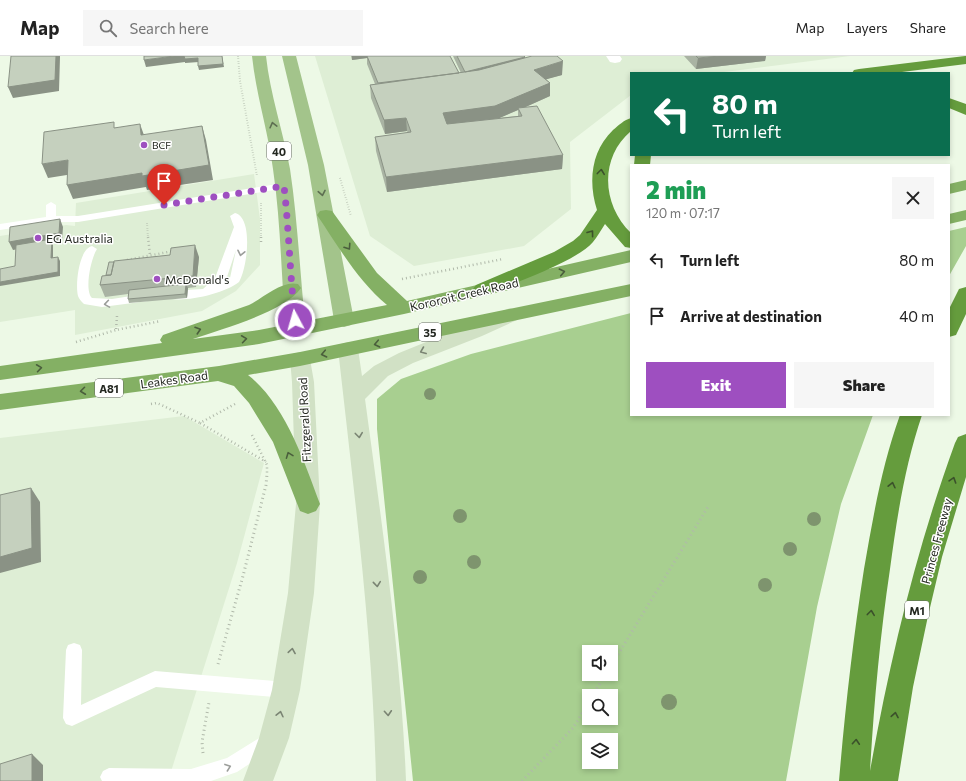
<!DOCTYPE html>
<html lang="en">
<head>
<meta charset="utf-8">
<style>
	body { margin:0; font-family:Commissioner,sans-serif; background:#f6f6f6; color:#222; height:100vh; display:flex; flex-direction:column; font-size:15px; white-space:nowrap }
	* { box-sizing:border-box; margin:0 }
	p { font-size:13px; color:#767676 }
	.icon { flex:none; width:22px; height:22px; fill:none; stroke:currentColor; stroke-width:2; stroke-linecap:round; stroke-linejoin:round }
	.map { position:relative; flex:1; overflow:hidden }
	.panel { position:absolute; left:630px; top:108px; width:320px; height:252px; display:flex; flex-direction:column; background:#fff; border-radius:0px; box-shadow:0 2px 6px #0003 }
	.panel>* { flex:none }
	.banner { position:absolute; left:630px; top:16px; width:320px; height:84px; border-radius:0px; box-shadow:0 2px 6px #0003; background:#0b6e4f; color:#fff; overflow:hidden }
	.controls { position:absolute; left:582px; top:589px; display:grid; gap:8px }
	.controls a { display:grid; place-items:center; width:36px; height:36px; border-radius:0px; background:#fff; box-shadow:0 2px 6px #0003; font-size:20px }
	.pin { position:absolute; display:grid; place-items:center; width:34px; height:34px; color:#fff; margin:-41px -17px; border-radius:50% 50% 50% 0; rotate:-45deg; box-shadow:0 0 4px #0007 }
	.pin .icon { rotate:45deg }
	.me { position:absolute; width:44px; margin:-22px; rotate:354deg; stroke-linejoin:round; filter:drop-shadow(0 0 3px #0008) }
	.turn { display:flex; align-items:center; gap:14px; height:84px; padding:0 16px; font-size:18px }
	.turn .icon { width:52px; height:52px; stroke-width:2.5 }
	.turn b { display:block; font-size:28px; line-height:34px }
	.round { display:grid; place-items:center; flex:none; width:42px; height:42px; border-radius:0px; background:#f6f6f6 }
	.overview { display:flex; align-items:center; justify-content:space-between; height:68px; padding:0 16px }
	h1 { font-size:24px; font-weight:800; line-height:30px; color:#1e9e55 }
	.action { display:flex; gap:8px; margin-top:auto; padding:8px 16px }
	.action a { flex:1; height:46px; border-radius:0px; background:#9e4fc0; color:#fff; font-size:16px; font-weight:800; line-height:46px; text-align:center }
	.action a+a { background:#f6f6f6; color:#222 }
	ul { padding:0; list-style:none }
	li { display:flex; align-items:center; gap:12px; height:56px; padding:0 16px }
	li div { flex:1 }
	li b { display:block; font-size:15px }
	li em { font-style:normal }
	header { display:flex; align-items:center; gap:24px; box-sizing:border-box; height:56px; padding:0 20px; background:#fff; border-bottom:1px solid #e0e0e0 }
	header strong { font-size:19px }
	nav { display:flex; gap:22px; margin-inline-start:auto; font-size:14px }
	.search { width:280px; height:36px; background:#f6f6f6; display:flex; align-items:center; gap:10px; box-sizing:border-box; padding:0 14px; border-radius:0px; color:#767676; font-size:15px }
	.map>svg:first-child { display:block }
</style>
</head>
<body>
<header>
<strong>Map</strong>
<div class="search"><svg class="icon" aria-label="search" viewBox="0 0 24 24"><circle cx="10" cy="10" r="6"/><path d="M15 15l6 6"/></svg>Search here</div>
<nav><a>Map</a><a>Layers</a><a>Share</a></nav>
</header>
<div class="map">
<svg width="966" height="725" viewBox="0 0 966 725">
	<rect width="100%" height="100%" fill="#edf9e6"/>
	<path fill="#deeed5" d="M315 0H850L716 17H631V39L570 86 571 153 524 190 414 210 370 180Z
		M254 118 260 163V209L236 235 202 255 75 279V254L0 266V180L66 169 75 170 76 147Z
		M184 360 264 407 237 507 168 725H0V382Z"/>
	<path fill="#a8cf90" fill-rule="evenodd" d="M966 171V190L949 220V175Z
		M631 257V359H873L841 448 817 551 786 725H413L377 373V343L401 323 471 298ZM589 596H611V618H589ZM589 640H611V662H589ZM589 684H611V706H589Z"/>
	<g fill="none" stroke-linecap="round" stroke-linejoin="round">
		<path stroke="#b0b9aa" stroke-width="2" stroke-dasharray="0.5 2" stroke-linecap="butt" d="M238 0 240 25 257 120
			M340 122 351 160
			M261 147V182
			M147 167 148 182"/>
		<path stroke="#b0b9aa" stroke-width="2.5" stroke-dasharray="1 3" stroke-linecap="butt" d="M148 181 150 199
			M261 181V188
			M127 204 173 195
			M402 223 503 203
			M117 260 116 274 161 265
			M76 286 116 274
			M151 348 157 347 200 367
			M235 348 200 367 266 406
			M252 379 267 409V419"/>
		<path stroke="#b0b9aa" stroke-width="3" stroke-dasharray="1 3.5" stroke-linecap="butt" d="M218 608 243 520 266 429 267 418
			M611 610 709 449
			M592 640 606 618
			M203 697 202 686 209 646
			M522 725 573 672 589 646"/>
		<path fill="#fff" fill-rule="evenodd" d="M284 127 289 130 287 132 78 166H51L0 174V168L46 161V149L51 146 56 149V160H78Z
			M235 157C254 162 247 213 239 226 224 238 184 247 166 242L164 239 166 236 170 235 203 233 215 222 234 171 230 160ZM236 194 230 222 224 226 226 224Z
			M92 190 97 193C91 202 84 234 92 242L112 243 144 238 148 239 150 242 148 245 102 251 84 248C81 245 79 243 78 240 75 228 79 193 92 190Z
			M74 587 80 589 82 594 81 649 155 615 286 626 292 628 294 634 292 640 286 642 156 631 72 670 66 668 63 662 66 594 68 589Z
			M269 676 275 679 278 685 275 691 237 716 211 725H102L100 721 103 715 109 712 191 713 227 702Z"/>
		<path fill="#fff" fill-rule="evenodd" d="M606 0H620L622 3 620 6 615 7 610 6Z"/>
		<path fill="#d1e1c5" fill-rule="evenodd" d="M510 252 517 254 520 259 517 264 482 280 413 307 388 320 365 343C382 470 401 597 406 725H376C373 580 354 437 338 293L341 288 348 286 355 288 358 293 362 320 374 310 399 297Z
			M300 296 307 298 310 303 314 326 320 448 314 537 300 634 289 682 273 725H243L259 682 272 634 288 537 296 448 292 326 290 303 293 298Z"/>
		<path fill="#a3c48b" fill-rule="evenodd" d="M252 0H266C270 38 283 75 290 113 298 166 300 221 306 274L303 279 296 281 289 279 286 274C281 221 281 167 273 113 268 75 256 38 252 0Z
			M282 0H296L324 109 354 264 351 269 344 271 337 269 334 264 308 109Z"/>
		<path fill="#84b064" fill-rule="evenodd" d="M966 124V134L949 138V128Z
			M326 154 332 155 377 217 407 245 631 194V206L404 258 259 288 0 324V310L162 287 160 284 163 279 249 249C263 242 282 224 298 228L301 232C285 256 221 273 193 283L259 274 387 249C358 225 338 190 317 159L320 155Z
			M966 154V164L949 168V158Z
			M631 228V240L300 310 248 319C285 348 304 405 320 448L316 455 308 458 300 455 273 386 249 347 234 330 218 325 0 354V338L219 310 300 296Z"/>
		<path fill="#659c3d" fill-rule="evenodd" d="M965 0H966V8L894 17H852L854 14 859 13Z
			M949 42 966 48V59L949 52Z
			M631 62V75C599 102 602 149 631 177V192L625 191 605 168C601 174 597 181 593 186 577 205 514 227 490 237L483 239 476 237 473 233 476 229 554 196 573 185 580 179 597 154C588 126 591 95 613 74 619 69 624 64 631 62Z
			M635 99H651L650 109H634Z
			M966 231V258L956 279 949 281V253L959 233Z
			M900 359H922C905 409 897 461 890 513 880 580 874 647 870 715 890 603 916 494 955 387L958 381 966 378V421L942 501 928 560 913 631 898 725H839C845 654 853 583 864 513 873 461 882 409 900 359Z"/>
	</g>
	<g fill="#7e946e">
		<circle cx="430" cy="338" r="6"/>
		<circle cx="460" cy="460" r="7"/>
		<circle cx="814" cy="463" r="7"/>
		<circle cx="790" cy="493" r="7"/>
		<circle cx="474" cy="506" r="7"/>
		<circle cx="420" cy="521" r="7"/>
		<circle cx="765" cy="529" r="7"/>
		<circle cx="669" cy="646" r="8"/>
	</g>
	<path fill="#a9b3a3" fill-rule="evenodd" d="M351 0H450L459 17H461L453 0H524L525 2 562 19 546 23 550 27V40L523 52 563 99 562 113 387 136 376 95 375 81 408 77 407 75 385 78 371 42 370 29 375 28 367 8V2L352 4ZM518 54V60L499 62Z
		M684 0H766L765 5 696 13Z
		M199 201 196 231 188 232 187 242 129 247 128 243V238L105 241 100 229 106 219Z"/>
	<path fill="#8a9285" d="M56 0H60V1L59 35 13 42 8 31Z
		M174 0H185L198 2 199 6 185 7V6L146 11 144 4Z
		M222 0 224 11 199 14 198 10Z
		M352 0H367V2L352 4Z
		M720 0H766L765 5 696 13 698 2Z
		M525 1V11L466 26 465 16Z
		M563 5 562 19 533 27 534 14Z
		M550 27V40L519 54 518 52V54L495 64 444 71 443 57Z
		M406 62 407 75 385 78 384 64Z
		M140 68 145 82 141 79Z
		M202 70 206 84 213 124 147 134 146 131 73 143 67 129Z
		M563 99 562 113 387 136 386 121Z
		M68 104 73 118 48 122 42 108Z
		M60 163 63 171 62 185 53 187V206L51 202V187L13 194 9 186Z
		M195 189 199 201 196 231 193 220Z
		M58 201 60 205V220L0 230V226Z
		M186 228 188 232 187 242 185 238Z
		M31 432 40 446 41 506 0 517V501Z
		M32 698 43 709V725H32Z"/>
	<path fill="#c5d0be" stroke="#8a9285" d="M11 0H56L55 24 8 31Z
		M144 0H174L144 4Z
		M184 0H222L223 8 198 10V2L185 3Z
		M367 0H450L459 17 378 27Z
		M457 0H524L525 1 465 16Z
		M532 0H557L563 5 534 14 550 27 495 50 443 57 447 68 522 60 518 52 537 50 563 99 386 121 375 81 411 76 406 62 384 64 370 29 479 14Z
		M696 0H720L698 2Z
		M114 66V72L140 68 141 79 202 70 209 109 142 120V117L67 129 68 104 42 108 44 76Z
		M60 163 59 177 9 186 10 171Z
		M52 183 51 202 58 201V216L0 226V213L15 210 16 189Z
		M195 189 193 220 100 229 102 220 111 219 114 205 170 199 171 192Z
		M109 206H114L111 219H106Z
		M186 228 185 238 128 243 129 234Z
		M31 432 32 492 0 501V439Z
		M32 698V725H0V708Z"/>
	<defs><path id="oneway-chevron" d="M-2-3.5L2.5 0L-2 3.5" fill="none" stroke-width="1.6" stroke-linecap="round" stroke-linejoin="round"/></defs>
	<g stroke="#5d6e51">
		<use href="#oneway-chevron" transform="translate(273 69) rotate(-104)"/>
		<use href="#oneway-chevron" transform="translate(322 137) rotate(79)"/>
	</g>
	<g stroke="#3b512b">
		<use href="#oneway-chevron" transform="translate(601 116) rotate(-83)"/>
		<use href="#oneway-chevron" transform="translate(591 177) rotate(-53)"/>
		<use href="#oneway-chevron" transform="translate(953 424) rotate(-72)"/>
		<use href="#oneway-chevron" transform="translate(892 429) rotate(-77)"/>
		<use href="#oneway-chevron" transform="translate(871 557) rotate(-83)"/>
		<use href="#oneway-chevron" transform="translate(895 659) rotate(-80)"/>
		<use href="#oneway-chevron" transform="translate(856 686) rotate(-86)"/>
	</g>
	<g stroke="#4a5e3c">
		<use href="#oneway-chevron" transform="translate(348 191) rotate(56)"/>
		<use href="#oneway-chevron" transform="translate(562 216) rotate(-12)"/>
		<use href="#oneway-chevron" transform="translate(198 274) rotate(-18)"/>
		<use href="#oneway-chevron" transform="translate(244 283) rotate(-8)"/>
		<use href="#oneway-chevron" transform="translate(377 288) rotate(168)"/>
		<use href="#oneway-chevron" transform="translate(324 298) rotate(168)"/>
		<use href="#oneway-chevron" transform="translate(39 312) rotate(-8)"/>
		<use href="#oneway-chevron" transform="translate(83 335) rotate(173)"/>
		<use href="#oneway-chevron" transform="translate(289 399) rotate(-111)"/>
	</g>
	<g stroke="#9c9e9b">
		<use href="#oneway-chevron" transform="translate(241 197) rotate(102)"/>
		<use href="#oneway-chevron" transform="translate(107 248) rotate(171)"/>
		<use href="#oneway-chevron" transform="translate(228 711) rotate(-20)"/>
	</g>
	<g stroke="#7a8473">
		<use href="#oneway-chevron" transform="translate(423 295) rotate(158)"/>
		<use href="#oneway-chevron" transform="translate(359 379) rotate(83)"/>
		<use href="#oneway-chevron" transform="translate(377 528) rotate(84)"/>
		<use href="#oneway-chevron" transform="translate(292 595) rotate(-81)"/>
		<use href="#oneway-chevron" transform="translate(388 657) rotate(86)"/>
		<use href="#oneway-chevron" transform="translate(280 658) rotate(-77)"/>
	</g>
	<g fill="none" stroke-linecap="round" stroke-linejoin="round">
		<path stroke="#9e4fc0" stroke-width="7" stroke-dasharray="0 12.6" d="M164 149 284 130C289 175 290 219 295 264"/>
	</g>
	<g fill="#9e4fc0" stroke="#fff" stroke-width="1.5">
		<circle cx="144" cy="89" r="4"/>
		<circle cx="38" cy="182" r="4"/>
		<circle cx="157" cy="223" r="4"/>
	</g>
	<g text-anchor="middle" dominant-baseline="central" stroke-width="3" stroke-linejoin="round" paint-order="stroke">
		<g font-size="10" fill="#242821" stroke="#fff" text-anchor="start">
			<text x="152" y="89">BCF</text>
		</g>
		<g fill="#fff" stroke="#666864" stroke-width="1">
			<rect x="267" y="86" width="24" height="18" rx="3"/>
			<rect x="419" y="267" width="22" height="18" rx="3"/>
			<rect x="95" y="323" width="28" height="18" rx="3"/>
			<rect x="905" y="545" width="24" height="18" rx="3"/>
		</g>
		<g font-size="11" font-weight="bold" fill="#242821">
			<text x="279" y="95">40</text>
			<text x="430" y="276">35</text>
			<text x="109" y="332">A81</text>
			<text x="917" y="554">M1</text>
		</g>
		<g font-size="12" fill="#242821" stroke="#fff" text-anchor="start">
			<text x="46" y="182">EG Australia</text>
			<text x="165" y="223">McDonald's</text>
		</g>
		<g font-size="12" fill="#242821" stroke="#fff">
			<text transform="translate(464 238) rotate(-13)">Kororoit Creek Road</text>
			<text transform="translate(174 323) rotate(-8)">Leakes Road</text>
			<text transform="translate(304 364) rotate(-93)">Fitzgerald Road</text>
			<text transform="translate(936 485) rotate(-75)">Princes Freeway</text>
		</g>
	</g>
</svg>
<div class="controls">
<a><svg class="icon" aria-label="sound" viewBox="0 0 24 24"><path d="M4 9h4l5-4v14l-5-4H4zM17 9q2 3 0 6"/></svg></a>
<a><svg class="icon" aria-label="search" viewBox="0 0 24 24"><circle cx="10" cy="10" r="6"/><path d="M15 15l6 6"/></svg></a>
<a><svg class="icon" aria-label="layers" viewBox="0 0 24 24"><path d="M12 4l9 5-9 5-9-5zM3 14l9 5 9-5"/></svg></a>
</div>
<div class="pin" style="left:164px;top:149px;background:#d93025"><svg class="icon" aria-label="arrive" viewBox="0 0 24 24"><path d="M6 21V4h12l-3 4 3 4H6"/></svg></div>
<svg class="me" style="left:295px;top:264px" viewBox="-20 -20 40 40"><circle r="17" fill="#9e4fc0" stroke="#fff" stroke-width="3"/><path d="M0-11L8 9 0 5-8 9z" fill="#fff"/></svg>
<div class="banner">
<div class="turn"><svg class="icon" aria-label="left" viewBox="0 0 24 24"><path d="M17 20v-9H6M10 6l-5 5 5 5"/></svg><div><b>80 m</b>Turn left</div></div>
</div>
<section class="panel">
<div class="overview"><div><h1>2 min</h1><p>120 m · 07:17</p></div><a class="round"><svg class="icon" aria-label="close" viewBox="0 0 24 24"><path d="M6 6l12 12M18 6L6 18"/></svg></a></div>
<ul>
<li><svg class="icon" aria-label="left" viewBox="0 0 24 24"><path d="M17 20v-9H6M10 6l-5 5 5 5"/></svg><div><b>Turn left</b></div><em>80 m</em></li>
<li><svg class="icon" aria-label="arrive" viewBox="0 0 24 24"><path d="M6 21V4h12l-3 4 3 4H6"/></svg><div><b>Arrive at destination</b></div><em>40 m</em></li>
</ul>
<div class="action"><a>Exit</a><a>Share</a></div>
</section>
</div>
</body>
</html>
